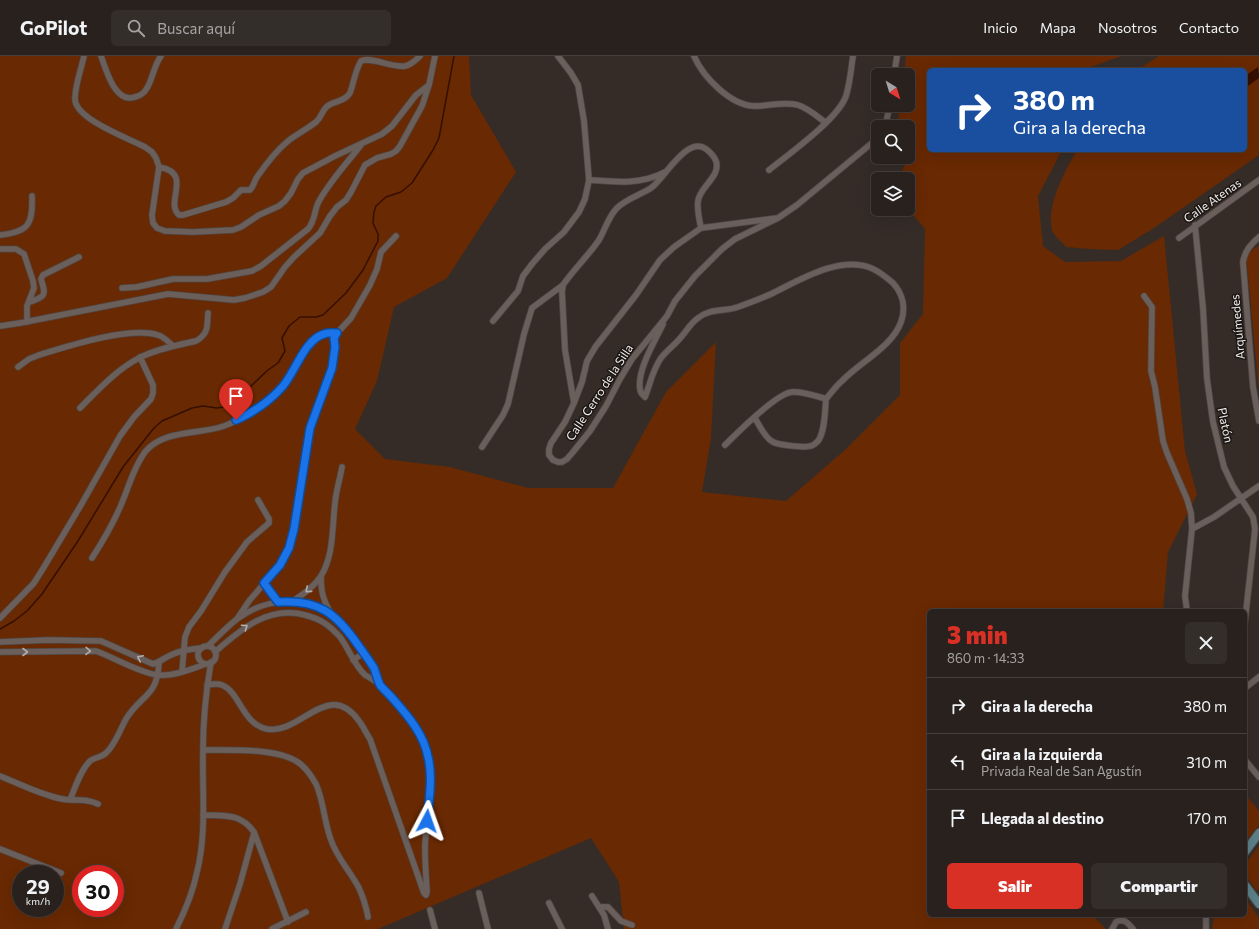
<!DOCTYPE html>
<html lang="es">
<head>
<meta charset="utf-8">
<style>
	body { margin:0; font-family:Commissioner,sans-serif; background:#342e2b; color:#f1f3f6; height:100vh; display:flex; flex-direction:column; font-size:15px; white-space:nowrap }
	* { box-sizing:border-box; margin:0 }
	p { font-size:13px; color:#a5a3a4 }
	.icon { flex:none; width:22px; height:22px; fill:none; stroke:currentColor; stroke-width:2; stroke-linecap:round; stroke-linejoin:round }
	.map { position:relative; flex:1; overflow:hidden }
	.side { position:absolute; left:927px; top:553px; width:320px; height:308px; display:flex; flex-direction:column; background:#28211e; border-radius:6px; box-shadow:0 4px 16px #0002,0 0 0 1px #443e3c }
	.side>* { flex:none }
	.banner { position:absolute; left:927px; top:12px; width:320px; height:84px; border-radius:6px; box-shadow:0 4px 16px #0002,0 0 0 1px #443e3c; background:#1a4fa0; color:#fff; overflow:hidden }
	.needle { width:26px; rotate:142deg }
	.fabs { position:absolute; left:871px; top:12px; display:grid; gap:8px }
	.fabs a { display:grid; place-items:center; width:44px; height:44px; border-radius:6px; background:#28211e; box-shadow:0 4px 16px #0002,0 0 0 1px #443e3c; font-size:20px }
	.speed { position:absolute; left:12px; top:809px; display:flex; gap:8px; font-size:20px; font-weight:700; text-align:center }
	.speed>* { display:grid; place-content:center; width:52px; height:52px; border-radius:50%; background:#28211e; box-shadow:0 4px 16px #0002,0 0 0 1px #443e3c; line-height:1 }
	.speed small { font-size:10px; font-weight:400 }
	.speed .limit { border:6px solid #d22; background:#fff; color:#111 }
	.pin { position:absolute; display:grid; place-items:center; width:34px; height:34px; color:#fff; margin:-41px -17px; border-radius:50% 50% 50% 0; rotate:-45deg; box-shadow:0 0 4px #0007 }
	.pin .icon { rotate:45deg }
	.me { position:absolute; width:44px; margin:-22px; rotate:4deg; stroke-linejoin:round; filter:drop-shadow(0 0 3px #0008) }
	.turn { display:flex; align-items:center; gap:14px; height:84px; padding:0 20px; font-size:18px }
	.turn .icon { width:52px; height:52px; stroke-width:2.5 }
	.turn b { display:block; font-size:28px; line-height:34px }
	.round { display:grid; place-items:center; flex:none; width:42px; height:42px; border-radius:6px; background:#342e2b }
	.summary { display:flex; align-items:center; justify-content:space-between; height:68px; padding:0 20px }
	h1 { font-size:24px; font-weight:800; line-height:30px; color:#d93025 }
	.cta { display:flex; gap:8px; margin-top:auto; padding:8px 20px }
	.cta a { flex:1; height:46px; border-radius:6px; background:#d93025; color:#fff; font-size:16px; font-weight:800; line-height:46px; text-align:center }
	.cta a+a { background:#342e2b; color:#f1f3f6 }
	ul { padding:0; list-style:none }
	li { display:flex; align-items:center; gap:12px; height:56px; padding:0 20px; border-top:1px solid #443e3c }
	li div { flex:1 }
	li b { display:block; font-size:15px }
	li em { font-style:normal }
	header { display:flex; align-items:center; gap:24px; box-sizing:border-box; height:56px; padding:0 20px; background:#28211e; border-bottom:1px solid #443e3c }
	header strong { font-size:19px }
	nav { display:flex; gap:22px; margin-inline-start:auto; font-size:14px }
	.search { width:280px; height:36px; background:#342e2b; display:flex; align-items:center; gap:10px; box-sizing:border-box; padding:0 14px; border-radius:6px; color:#a5a3a4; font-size:15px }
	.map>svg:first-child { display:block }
</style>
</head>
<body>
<header>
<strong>GoPilot</strong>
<div class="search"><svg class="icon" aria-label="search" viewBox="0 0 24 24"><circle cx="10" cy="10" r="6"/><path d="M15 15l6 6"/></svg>Buscar aquí</div>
<nav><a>Inicio</a><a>Mapa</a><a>Nosotros</a><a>Contacto</a></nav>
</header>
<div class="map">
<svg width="1259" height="873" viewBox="0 0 1259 873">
	<rect width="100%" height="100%" fill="#352c28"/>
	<path fill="#692902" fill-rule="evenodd" d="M0 0H469L471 39 516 116 447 222 394 251 377 325 355 373 385 403 450 411 528 432H613L666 336 716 286 711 382 702 436 786 445 845 394 900 339V287L923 258 925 173 908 153V123H898L907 105 905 101H908V71H897L900 49H908V19H904L906 0H1121L1083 14H929V94H1062L1038 140 1043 190 1065 206 1121 205 1164 180 1185 395 1197 438 1168 496 1163 555H929V859H1094V861L1106 873H624L619 826 591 782 378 873H0ZM21 818H55V852H21ZM81 818H115V852H81Z
		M1159 0H1259V99L1154 172 1118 194 1089 193 1066 191C1062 186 1054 180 1052 174 1046 149 1065 115 1077 94H1245V14H1137Z
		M1259 189V334L1246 199Z
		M1245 738 1259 755V769L1245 786Z
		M1259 790V833L1257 835C1239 812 1242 812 1259 790Z
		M1245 842 1259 862V873H1212L1214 859H1245Z"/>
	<path fill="#350f00" d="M1258 11 1259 22 1245 32V20Z"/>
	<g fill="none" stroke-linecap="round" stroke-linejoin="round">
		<path stroke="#350f00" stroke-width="1.5" d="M0 573 14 565 27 555 42 538 78 485 123 411 154 372 162 365 192 352 203 350 217 352 224 351 236 344 268 314 278 307 285 295 282 282 289 270 300 261H316L323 259 346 237 363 214 378 185V178L373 167 374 156 376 150 386 141 401 136 412 127 433 94 439 82 454 0"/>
		<g stroke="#504845" stroke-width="7">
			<path id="street" d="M84 0C81 14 75 29 75 43 75 63 128 82 145 91L152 96 156 102 159 111 152 159 153 167 157 172 165 175 193 176 233 174 241 171 259 159 279 150 285 145 291 137 298 123 303 117 335 100 382 78 392 70 416 39 429 29
				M101 0C106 14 115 48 135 41 140 40 145 36 147 32 153 22 154 9 161 0
				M694 0C703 21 731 50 755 50 769 50 784 45 798 49 808 52 818 61 826 67
				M894 19 897 0
				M885 71 890 49
				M159 111C194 117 164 146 179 159H183L226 146 233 142 241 134H250C254 130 254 125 257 121 266 108 276 95 288 85 297 78 307 73 316 66 322 61 322 53 329 49 336 45 345 45 350 37 353 29 356 12 361 5 370 0 392 12 405 10 411 9 416 4 420 0
				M769 114C789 98 838 63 846 40 850 27 851 13 853 0
				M589 124C615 126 641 129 665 116
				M778 162 701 172 674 191 660 204 636 239 596 290 587 305 582 326 574 347 565 366 551 387 549 393V399L553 404 558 406H562L567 403 573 396 590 375 606 350 620 323 632 303 667 260 675 245 695 220 722 193 735 183 778 162 797 149 878 82
				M1195 169 1203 252 1207 323 1213 366 1224 411 1233 430 1253 461 1255 473 1245 565
				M0 179C29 176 33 168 32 140
				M1259 181C1250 189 1245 195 1243 206L1253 331 1259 365
				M1179 182 1259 124
				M0 193H16L24 198 33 225 34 232 27 250V266
				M122 232 137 231 173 223H207L252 215 261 210 308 173C315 165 314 156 318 147 329 126 347 107 361 89
				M1144 240 1152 251 1151 315 1155 331 1163 385 1167 397 1187 443 1191 457 1192 473 1185 540 1187 555
				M29 246C46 241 46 239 41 223L43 219 79 201
				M493 265 518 235 523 220 532 208 545 193 564 176 579 156 585 143 589 124 584 65 578 29 571 17 558 0
				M663 268C655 285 637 314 640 333 640 337 643 339 645 341 650 328 653 313 661 302 667 294 676 288 682 280 687 274 691 267 698 262 710 252 724 256 738 251 749 247 760 243 771 238 798 225 839 199 871 212 879 215 886 221 893 227 903 238 906 252 901 266 892 291 860 306 842 325 836 330 831 337 826 343 815 340 803 335 792 336 777 337 737 377 725 389
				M0 270 20 267 168 238 234 244 245 242 263 236 271 231 285 211 294 201 320 177 330 160 337 151 346 144 351 136 365 109 377 102 391 98 396 95 400 90 422 50 429 29 435 0
				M18 311 29 303 39 299C68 290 130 270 158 279 164 281 169 286 173 290
				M574 347 565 294 562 236 563 229C574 213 588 200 599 184 605 174 608 161 617 152 626 143 640 139 651 132 664 123 687 79 706 93 710 96 714 100 716 105 721 121 700 130 698 145 697 153 699 163 701 172
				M80 352C98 334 116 314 139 302 156 293 178 289 196 285 209 278 207 269 208 257
				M755 362C759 369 765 382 773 386 779 389 804 392 810 390 812 390 816 387 818 385 825 376 825 354 826 343
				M482 391 503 359 508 348 524 278 532 252 563 229
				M1192 473 1214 461 1259 430
				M92 502C103 485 113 468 121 449 129 431 133 412 145 396 164 373 199 379 224 370 238 365 252 356 264 348 271 344 279 336 284 329 294 315 306 283 325 277 328 276 333 277 337 277
				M321 521C321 535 323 544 330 556
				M264 527 278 546
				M293 545C303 538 314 531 321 520 334 499 332 471 335 447 336 435 340 423 342 411
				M0 562 34 527 44 511 81 449 120 380 134 361 151 343 153 337V329L140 301
				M237 563 249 545 280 509 289 492 294 473 310 372 332 313 335 291 334 283 337 277 351 262 370 229 377 213 381 196 396 180
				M0 586 48 584 101 585 153 608C160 606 164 602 171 599 181 594 191 593 202 592
				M208 590C217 581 227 571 237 563 264 543 301 539 330 556 341 564 350 577 358 589 367 603 374 613 380 629
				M198 599a9 9 0 1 1 18 0a9 9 0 1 1-18 0Z
				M0 596 96 595C115 602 138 616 157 619 173 621 191 613 206 608
				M215 596C241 573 269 549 305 559 321 563 329 569 340 581 349 593 354 609 365 619 370 622 376 625 380 629 385 633 388 638 392 642 408 659 423 677 428 701 434 730 426 761 425 791 425 806 426 821 427 836L426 839
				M353 604 364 597
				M182 616 185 581 189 571 201 555 225 516 247 486 269 467V463L258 444
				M207 629C212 628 217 627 222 629 240 636 242 668 267 673 301 679 328 622 359 665 363 670 366 677 370 683L424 837 426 839
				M1245 632 1259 621
				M203 694C229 694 274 692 296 705 305 710 311 719 316 728 324 746 324 766 331 784 337 802 350 815 359 832 363 841 366 850 368 861
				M1245 704 1259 721
				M0 720C20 728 41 739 62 743 76 746 83 741 98 748
				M70 744C75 732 80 715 90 705 94 701 101 702 106 697 115 689 120 674 126 663 141 638 157 642 159 607
				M203 759C225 760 240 757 254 776L288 866
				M0 793 61 817
				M479 837 488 873
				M592 840 604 859 608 873
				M549 847 562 873
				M599 851H608L621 865 632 869
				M430 854 435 873
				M1206 859V873
				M176 873C185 855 193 836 197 816 207 776 202 735 203 694 203 665 206 635 211 606
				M225 873 240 828 254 777
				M272 873 306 856
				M1112 873 1116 866C1124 862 1128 867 1133 873"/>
		</g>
		<g stroke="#504845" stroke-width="10">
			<path id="secondary" d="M1245 796 1259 777
				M1245 829 1259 848"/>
		</g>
		<use href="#street" stroke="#6a5f5b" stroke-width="5.5"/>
		<use href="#secondary" stroke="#5c8189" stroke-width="8"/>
	</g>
	<defs><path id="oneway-chevron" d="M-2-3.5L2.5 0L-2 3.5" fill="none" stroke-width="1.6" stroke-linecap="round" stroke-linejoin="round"/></defs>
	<g stroke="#b5aca9">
		<use href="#oneway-chevron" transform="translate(308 534) rotate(140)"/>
		<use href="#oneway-chevron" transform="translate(245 571) rotate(-34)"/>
		<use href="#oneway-chevron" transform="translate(88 595) rotate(1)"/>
		<use href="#oneway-chevron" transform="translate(25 596)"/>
		<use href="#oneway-chevron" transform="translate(140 602) rotate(-154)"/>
	</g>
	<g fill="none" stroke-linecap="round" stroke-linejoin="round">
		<g stroke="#114b97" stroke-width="10">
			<path id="route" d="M236 364C254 356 270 345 283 330 295 316 305 283 324 278 328 276 333 277 337 277L334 282 335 291 332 312 310 372 294 473 289 492 280 509 264 527 278 546C318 543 336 557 358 589 363 596 369 604 374 612 376 617 377 623 380 629 384 634 390 639 394 644 409 661 424 679 428 701 433 721 429 744 427 765"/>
		</g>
		<use href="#route" stroke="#1a73e8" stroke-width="7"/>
	</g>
	<g text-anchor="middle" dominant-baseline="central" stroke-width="3" stroke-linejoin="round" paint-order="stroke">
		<g font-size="12" fill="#f2ebe9" stroke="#1a1614">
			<text transform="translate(1212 144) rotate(-35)">Calle Atenas</text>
			<text transform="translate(1237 271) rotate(-95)">Arquímedes</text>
			<text transform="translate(599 336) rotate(-57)">Calle Cerro de la Silla</text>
			<text transform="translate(1226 369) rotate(78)">Platón</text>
		</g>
	</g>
</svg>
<div class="fabs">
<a><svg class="needle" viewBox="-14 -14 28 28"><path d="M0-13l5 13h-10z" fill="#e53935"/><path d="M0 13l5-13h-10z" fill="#a5a3a4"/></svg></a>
<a><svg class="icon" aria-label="search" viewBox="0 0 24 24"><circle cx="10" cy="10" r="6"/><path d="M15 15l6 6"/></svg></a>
<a><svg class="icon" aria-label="layers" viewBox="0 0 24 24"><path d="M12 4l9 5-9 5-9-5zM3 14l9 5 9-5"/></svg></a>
</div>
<div class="speed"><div>29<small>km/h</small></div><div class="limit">30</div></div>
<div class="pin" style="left:236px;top:364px;background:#d93025"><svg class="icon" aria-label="arrive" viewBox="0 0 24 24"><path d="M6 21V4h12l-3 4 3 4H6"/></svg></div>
<svg class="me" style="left:427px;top:765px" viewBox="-20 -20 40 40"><path d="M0-17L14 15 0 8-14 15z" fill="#1a73e8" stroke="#fff" stroke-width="4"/></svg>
<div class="banner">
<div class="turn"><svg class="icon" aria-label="right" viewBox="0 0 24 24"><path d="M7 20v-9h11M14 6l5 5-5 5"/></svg><div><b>380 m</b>Gira a la derecha</div></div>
</div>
<section class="side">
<div class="summary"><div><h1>3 min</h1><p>860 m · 14:33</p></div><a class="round"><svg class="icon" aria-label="close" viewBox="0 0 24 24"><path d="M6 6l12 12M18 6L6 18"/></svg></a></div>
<ul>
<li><svg class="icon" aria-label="right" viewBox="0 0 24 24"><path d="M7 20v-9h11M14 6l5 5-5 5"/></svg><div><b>Gira a la derecha</b></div><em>380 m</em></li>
<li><svg class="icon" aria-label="left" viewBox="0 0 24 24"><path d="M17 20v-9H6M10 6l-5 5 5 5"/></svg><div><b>Gira a la izquierda</b><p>Privada Real de San Agustín</p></div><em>310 m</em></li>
<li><svg class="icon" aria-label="arrive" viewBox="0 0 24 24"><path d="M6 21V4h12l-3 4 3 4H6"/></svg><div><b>Llegada al destino</b></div><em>170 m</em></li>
</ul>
<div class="cta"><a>Salir</a><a>Compartir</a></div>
</section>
</div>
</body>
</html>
